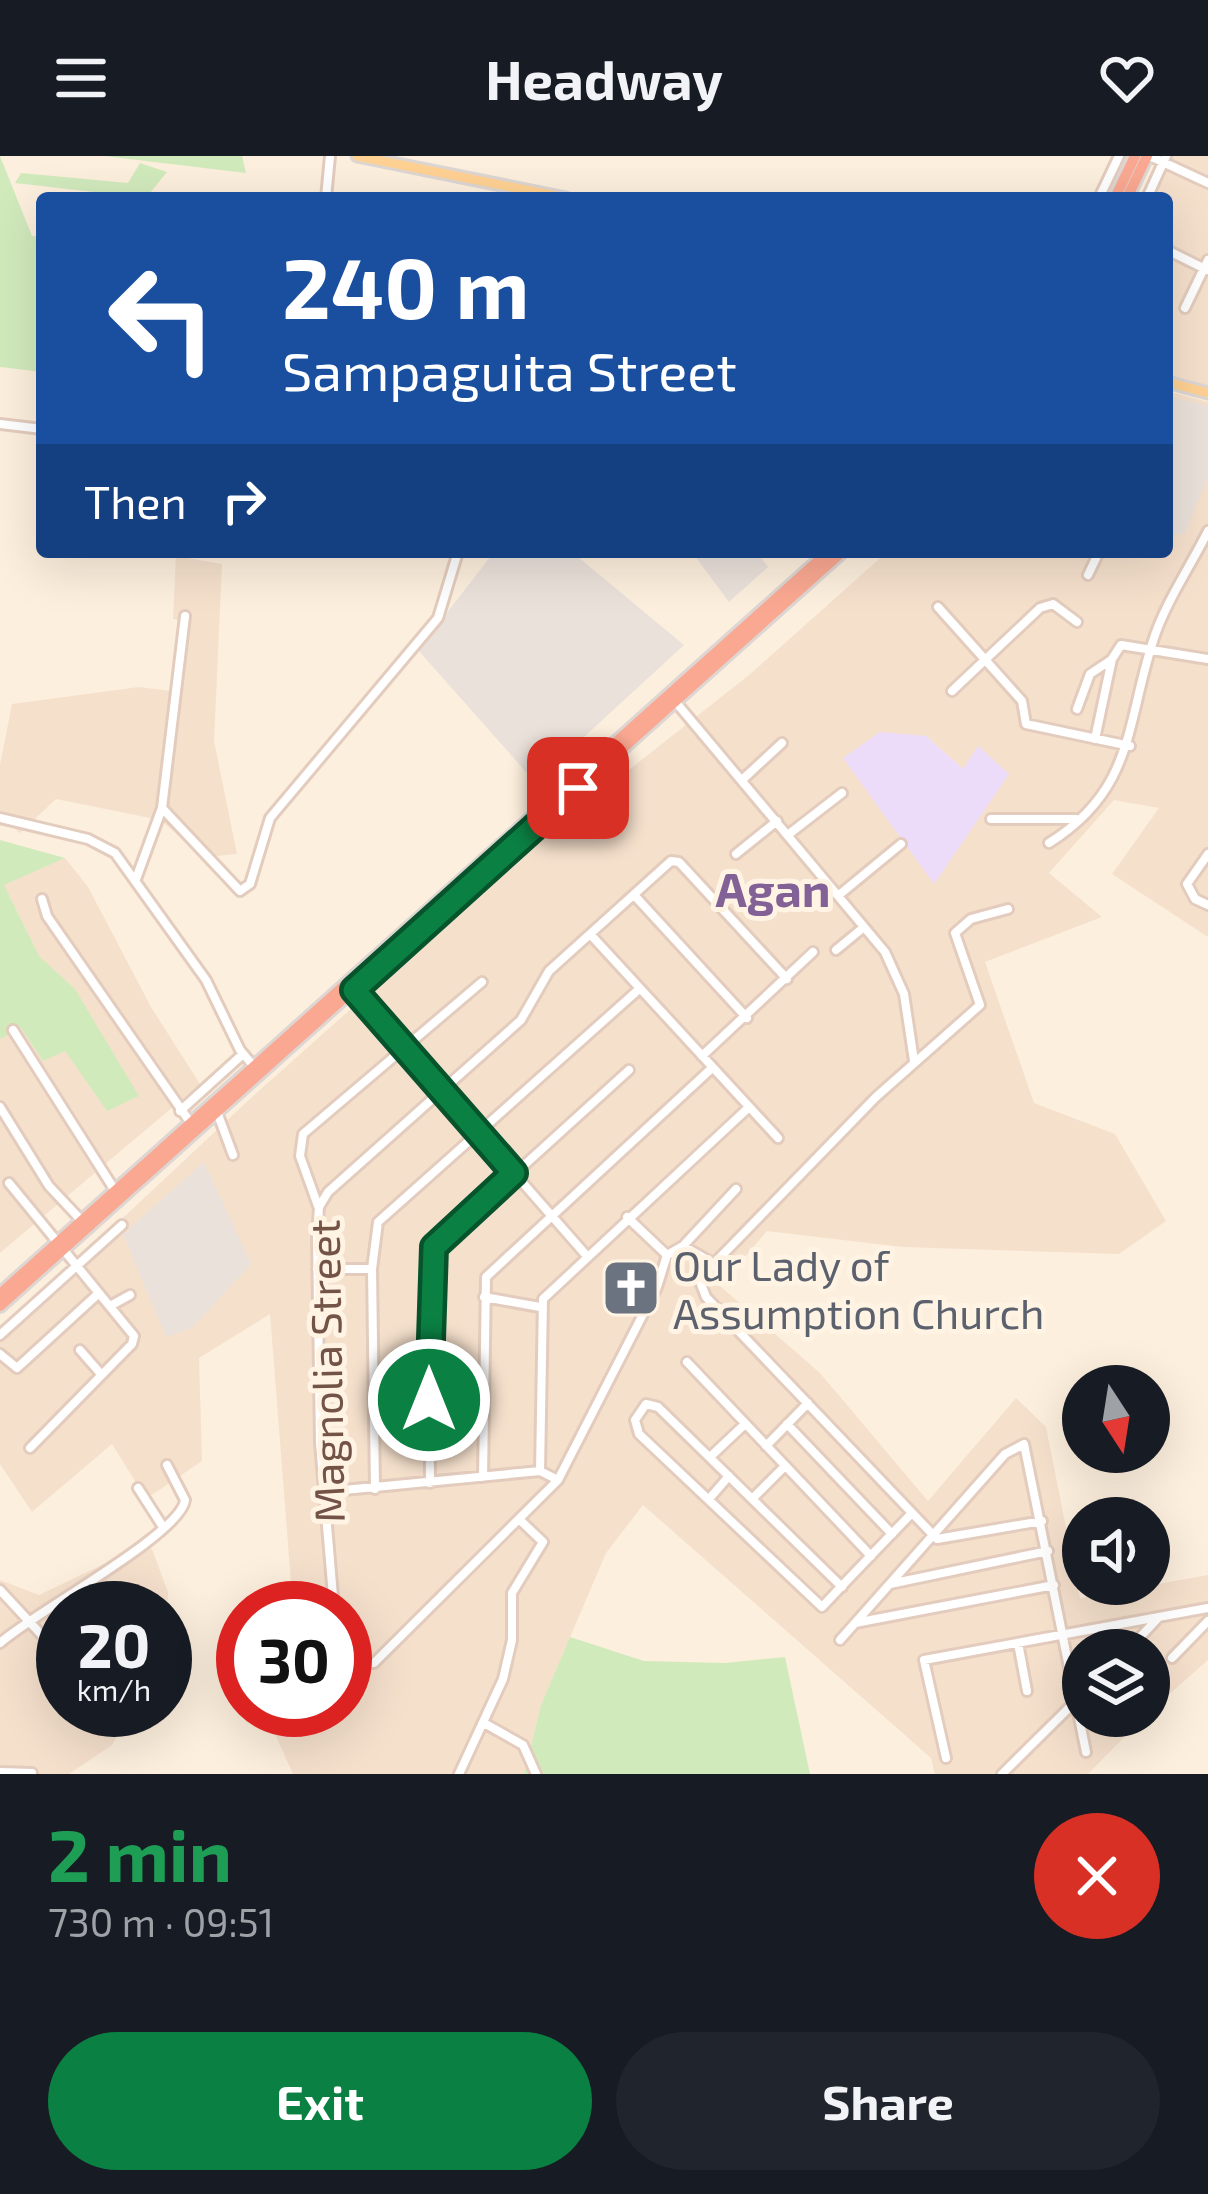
<!DOCTYPE html>
<html lang="en">
<head>
<meta charset="utf-8">
<style>
	body { margin:0; font-family:"Exo 2",sans-serif; background:#20242c; color:#f1f3f6; height:100vh; display:flex; flex-direction:column; font-size:45px; white-space:nowrap }
	* { box-sizing:border-box; margin:0 }
	p { font-size:39px; color:#9ea1a6 }
	.icon { flex:none; width:66px; height:66px; fill:none; stroke:currentColor; stroke-width:2; stroke-linecap:round; stroke-linejoin:round }
	.map { position:relative; height:1618px; overflow:hidden }
	.side { display:flex; flex-direction:column; background:#171b24; flex:1 }
	.side>* { flex:none }
	.top-card { position:absolute; left:36px; top:36px; width:1137px; height:366px; border-radius:12px; box-shadow:0 12px 48px #0002; background:#1a4fa0; color:#fff; overflow:hidden }
	.needle { width:78px; rotate:168deg }
	.fabs { position:absolute; left:1062px; top:1209px; display:grid; gap:24px }
	.fabs a { display:grid; place-items:center; width:108px; height:108px; border-radius:50%; background:#171b24; box-shadow:0 12px 48px #0002; font-size:60px }
	.speed { position:absolute; left:36px; top:1425px; display:flex; gap:24px; font-size:60px; font-weight:700; text-align:center }
	.speed>* { display:grid; place-content:center; width:156px; height:156px; border-radius:50%; background:#171b24; box-shadow:0 12px 48px #0002; line-height:1 }
	.speed small { font-size:30px; font-weight:400 }
	.speed .limit { border:18px solid #d22; background:#fff; color:#111 }
	.pin { position:absolute; display:grid; place-items:center; width:102px; height:102px; color:#fff; margin:-51px; border-radius:24px; box-shadow:0 6px 18px #0006 }
	.me { position:absolute; width:132px; margin:-66px; rotate:0deg; stroke-linejoin:round; filter:drop-shadow(0 0 9px #0008) }
	.turn { display:flex; align-items:center; gap:42px; height:252px; padding:0 48px; font-size:54px }
	.turn .icon { width:156px; height:156px; stroke-width:2.5 }
	.turn b { display:block; font-size:84px; line-height:102px }
	.then { display:flex; align-items:center; height:114px; padding:0 48px; background:#0003; gap:24px; font-size:45px }
	.round { display:grid; place-items:center; flex:none; width:126px; height:126px; border-radius:63px; background:#20242c }
	.summary { display:flex; align-items:center; justify-content:space-between; height:204px; padding:0 48px }
	h1 { font-size:72px; font-weight:700; line-height:90px; color:#1e9e55 }
	.cta { display:flex; gap:24px; margin-top:auto; padding:24px 48px }
	.cta a { flex:1; height:138px; border-radius:72px; background:#0b8043; color:#fff; font-size:48px; font-weight:700; line-height:138px; text-align:center }
	.cta a+a { background:#20242c; color:#f1f3f6 }
	header { display:flex; justify-content:space-between; align-items:center; height:156px; padding:0 48px; background:#171b24; font-size:54px; font-weight:700 }
	.map>svg:first-child { display:block }
</style>
</head>
<body>
<header><svg class="icon" aria-label="menu" viewBox="0 0 24 24"><path d="M4 6h16M4 12h16M4 18h16"/></svg>Headway<svg class="icon" aria-label="heart" viewBox="0 0 24 24"><path d="M12 20l-8-8c-3-5 5-10 8-4 3-6 11-1 8 4z"/></svg></header>
<div class="map">
<svg width="1208" height="1618" viewBox="0 0 1208 1618">
	<rect width="100%" height="100%" fill="#fdefdd"/>
	<path fill="#f5e0cc" fill-rule="evenodd" d="M1168 0H1208V235L1167 224V42H1147Z
		M1167 235 1208 246V781L1112 718 1159 652 1114 644 1049 717 1102 761 985 806 1034 947 1115 978 1166 1065 1119 1098 903 1091 767 1075 720 1130 820 1217 928 1345 1016 1242 1046 1271 1080 1442 1208 1419V1504L1149 1556V1494H1083V1560H1145L1088 1618H935L931 1602 643 1349 606 1397 541 1549 524 1618H293L271 1569 275 1554H345V1452H293L270 1158 199 1202 202 1305 146 1343 112 1288 32 1356 0 1308V1177L252 941 539 685 749 519 887 396H1167ZM926 580 964 614 979 590 934 727Z
		M176 400 222 408 214 585 237 698 205 701 160 664 56 643 20 677 0 660V609L12 548 139 531 171 535 180 464 173 463Z
		M65 702 88 731 151 851 200 928 0 1097V883L75 833 39 801 3 728Z
		M152 1393 168 1436 165 1497V1452H63V1554H132L112 1589 69 1618H0V1424L39 1439 125 1398Z"/>
	<path fill="#eae1da" d="M1167 240 1208 250V321L1184 379 1167 376Z
		M494 396H572L684 489 535 626 418 494Z
		M692 396H757L768 411 729 446Z
		M204 1006 251 1108 192 1172 166 1181 123 1078Z"/>
	<path fill="#ecdbf9" d="M880 576 926 580 963 613 978 590 1009 618 934 728 843 602Z"/>
	<path fill="#d1eabc" d="M0 0 32 80 42 81V216L0 211Z
		M104 0H242L246 17Z
		M140 7 167 16 146 42 15 27 21 17 128 27Z
		M0 684 65 702 4 729 39 800 75 833 139 940 107 955 65 895 43 905 21 872 0 883Z
		M570 1481 644 1505 725 1507 785 1501 810 1618H524L541 1549Z"/>
	<g fill="none" stroke-linecap="round" stroke-linejoin="round">
		<g stroke="#e3ccbd" stroke-width="14">
			<path id="minor" d="M1150 0 1208 27
				M326 42 330 0
				M1099 42 1119 0
				M1147 42 1166 0
				M1167 94 1207 114
				M1185 152 1208 104
				M0 268 42 273
				M1088 419 1099 396
				M938 451 1022 545 1026 568 1130 590
				M185 460 162 652 240 735 250 728 270 662 438 462 458 396
				M952 535 1040 452 1053 448 1077 466
				M674 544 885 796 904 838 914 905
				M1077 553 1090 518 1111 504
				M1095 583 1112 503 1121 489 1208 503
				M742 624 782 587
				M0 662 88 683 115 697 206 824 240 894 257 914
				M991 663H1076
				M789 678 842 637
				M1049 687C1134 634 1126 568 1153 485 1165 447 1190 411 1208 375
				M736 698 777 665
				M136 723 162 652
				M839 739 901 688
				M635 740 747 862
				M42 743 47 760 190 966
				M1208 749 1195 743 1187 728 1208 698
				M1008 753 971 763 955 777 980 849 876 941 699 1123 706 1141 937 1383 1042 1365
				M590 778 778 982
				M836 794 864 771
				M353 833 586 1099
				M347 838 441 934
				M13 874 114 1033
				M702 900 813 796
				M0 951 49 1030 81 1064
				M180 955 243 898
				M217 956 233 999
				M9 1027 134 1180 132 1188 30 1292
				M318 1050 300 1000 303 978 482 826
				M627 1061 667 1099
				M683 1090 736 1033
				M317 1113H372
				M484 1141 540 1151
				M110 1150 130 1139
				M0 1179 122 1069
				M80 1194 100 1217
				M0 1198 17 1212 99 1137
				M687 1206 871 1400
				M787 1268 892 1378
				M766 1290 808 1247
				M710 1301 745 1268
				M540 1315 543 1143 747 953
				M483 1321 486 1121 712 912
				M430 1327 429 1120 434 1091 629 914
				M138 1332 163 1371
				M375 1333 372 1113 378 1066 637 835
				M323 1336 540 1315 558 1324
				M709 1343 729 1320
				M752 1343 785 1310
				M890 1428 1048 1395
				M842 1431 658 1251 646 1248 635 1264 639 1278 822 1451C852 1419 882 1388 912 1357
				M0 1434 63 1502
				M334 1452 320 1287 317 1080 319 1051 328 1036 521 864 549 815 671 705 679 706 787 823
				M855 1467 1054 1429
				M840 1484 1005 1298 1024 1288 1086 1596
				M0 1487C33 1457 181 1378 185 1344L167 1309
				M1018 1487 1027 1535
				M1128 1494 1158 1462
				M1172 1502 1208 1465
				M345 1508 374 1507 558 1324 657 1131 667 1099 683 1090 711 1106
				M484 1567 523 1589 536 1618
				M946 1602 924 1504 1208 1452
				M0 1616 32 1617
				M459 1618 503 1523 512 1484V1437L543 1386 521 1365
				M1002 1618 1083 1538"/>
		</g>
		<g stroke="#ddd6d3" stroke-width="15">
			<path id="major" d="M357 0 566 42
				M1167 226 1208 237"/>
		</g>
		<g stroke="#ddd6d3" stroke-width="16">
			<path id="highway" d="M1115 42 1135 0
				M1127 42 1147 0
				M0 1138 828 396
				M0 1150 842 396"/>
		</g>
		<use href="#minor" stroke="#fff" stroke-width="8"/>
		<use href="#major" stroke="#ffd193" stroke-width="9"/>
		<use href="#highway" stroke="#faa891" stroke-width="10"/>
	</g>
	<g fill="none" stroke-linecap="round" stroke-linejoin="round">
		<g stroke="#07532c" stroke-width="30">
			<path id="route" d="M429 1244 434 1091 514 1017 354 834 578 632"/>
		</g>
		<use href="#route" stroke="#0b8043" stroke-width="21"/>
	</g>
	<defs>
		<g id="church-square" transform="scale(3)"><rect x="-9" y="-9" width="18" height="18" rx="4" fill="#6b7280" stroke="#fff3e4"/><path d="M-1.2-6h2.4v3.5h3.3v2.4h-3.3V6h-2.4V-.1h-3.3v-2.4h3.3Z" fill="#fff"/></g>
	</defs>
	<g fill-rule="evenodd">
		<use href="#church-square" x="631" y="1132"/>
	</g>
	<g text-anchor="middle" dominant-baseline="central" stroke-width="10" stroke-linejoin="round" paint-order="stroke">
		<g font-size="42" fill="#5b616d" stroke="#fff3e4" text-anchor="start">
			<text x="673" y="1108">Our Lady of<tspan x="673" dy="48">Assumption Church</tspan></text>
		</g>
		<g font-size="42" fill="#735346" stroke="#fff3e4">
			<text transform="translate(325 1215) rotate(-91)">Magnolia Street</text>
		</g>
		<g font-size="48" font-weight="bold" fill="#826197" stroke="#fff3e4">
			<text x="773" y="732">Agan</text>
		</g>
	</g>
</svg>
<div class="fabs">
<a><svg class="needle" viewBox="-14 -14 28 28"><path d="M0-13l5 13h-10z" fill="#e53935"/><path d="M0 13l5-13h-10z" fill="#9ea1a6"/></svg></a>
<a><svg class="icon" aria-label="sound" viewBox="0 0 24 24"><path d="M4 9h4l5-4v14l-5-4H4zM17 9q2 3 0 6"/></svg></a>
<a><svg class="icon" aria-label="layers" viewBox="0 0 24 24"><path d="M12 4l9 5-9 5-9-5zM3 14l9 5 9-5"/></svg></a>
</div>
<div class="speed"><div>20<small>km/h</small></div><div class="limit">30</div></div>
<div class="pin" style="left:578px;top:632px;background:#d93025"><svg class="icon" aria-label="arrive" viewBox="0 0 24 24"><path d="M6 21V4h12l-3 4 3 4H6"/></svg></div>
<svg class="me" style="left:429px;top:1244px" viewBox="-20 -20 40 40"><circle r="17" fill="#0b8043" stroke="#fff" stroke-width="3"/><path d="M0-11L8 9 0 5-8 9z" fill="#fff"/></svg>
<div class="top-card">
<div class="turn"><svg class="icon" aria-label="left" viewBox="0 0 24 24"><path d="M17 20v-9H6M10 6l-5 5 5 5"/></svg><div><b>240 m</b>Sampaguita Street</div></div>
<div class="then">Then<svg class="icon" aria-label="right" viewBox="0 0 24 24"><path d="M7 20v-9h11M14 6l5 5-5 5"/></svg></div>
</div>
</div>
<section class="side">
<div class="summary"><div><h1>2 min</h1><p>730 m · 09:51</p></div><a class="round" style="background:#d93025;color:#fff"><svg class="icon" aria-label="close" viewBox="0 0 24 24"><path d="M6 6l12 12M18 6L6 18"/></svg></a></div>
<div class="cta"><a>Exit</a><a>Share</a></div>
</section>
</body>
</html>
